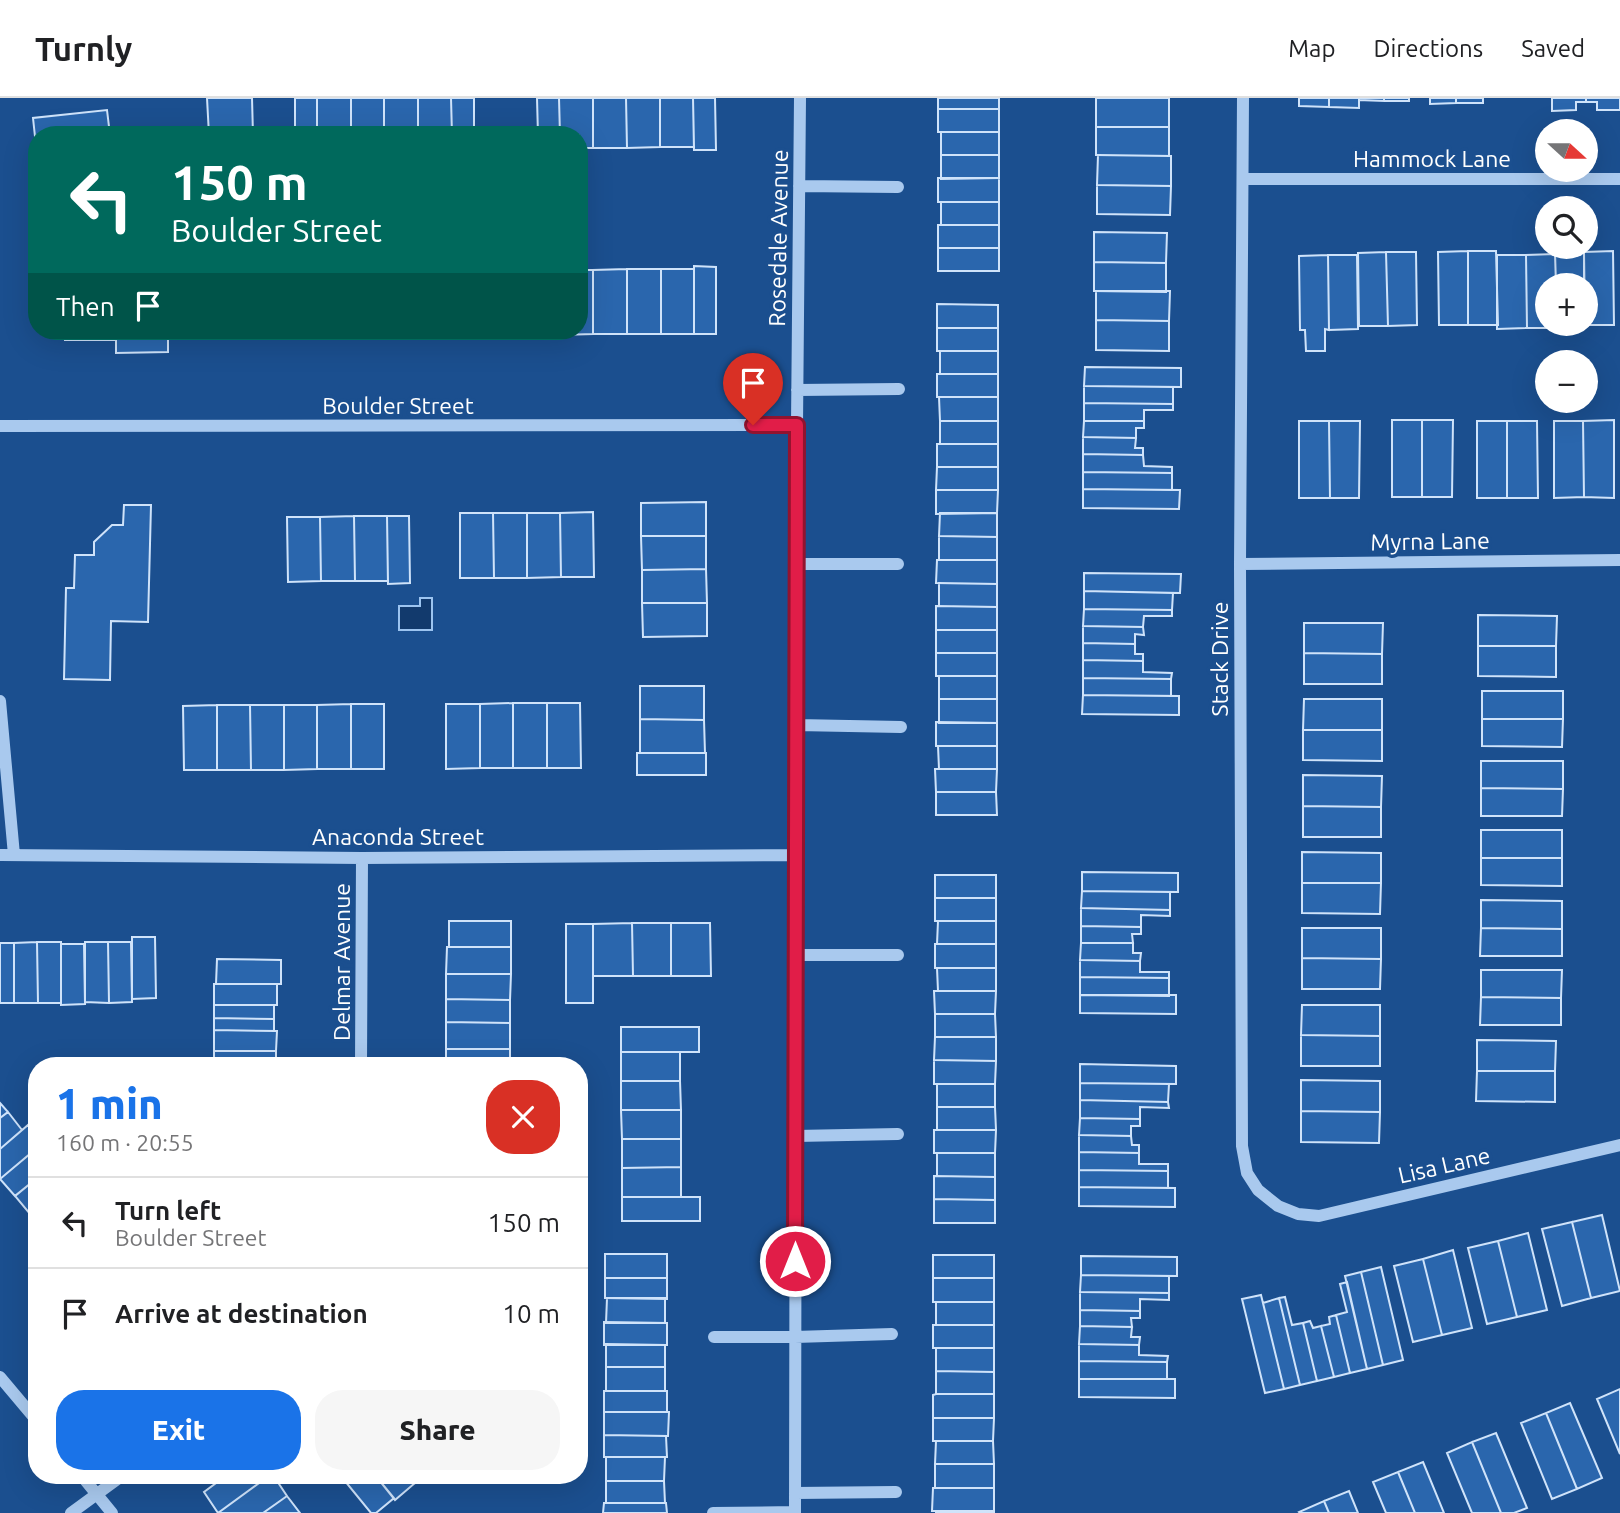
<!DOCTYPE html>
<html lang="en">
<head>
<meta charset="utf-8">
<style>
	body { margin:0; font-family:Ubuntu,sans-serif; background:#f6f6f6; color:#202124; height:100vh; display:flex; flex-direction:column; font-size:26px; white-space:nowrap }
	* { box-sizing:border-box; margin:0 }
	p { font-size:23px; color:#757577 }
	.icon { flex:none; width:38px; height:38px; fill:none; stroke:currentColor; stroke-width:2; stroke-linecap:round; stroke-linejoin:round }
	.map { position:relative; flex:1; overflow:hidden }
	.drawer { position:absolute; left:28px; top:959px; width:560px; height:427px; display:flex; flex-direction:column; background:#fff; border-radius:28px; box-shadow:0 7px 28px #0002 }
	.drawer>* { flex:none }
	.top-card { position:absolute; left:28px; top:28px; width:560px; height:214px; border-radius:28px; box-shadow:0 7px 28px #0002; background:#00695c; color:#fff; overflow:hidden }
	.needle { width:46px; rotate:111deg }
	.fabs { position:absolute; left:1535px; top:21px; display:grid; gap:14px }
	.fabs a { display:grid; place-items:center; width:63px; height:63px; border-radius:50%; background:#fff; box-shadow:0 7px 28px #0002; font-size:35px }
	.pin { position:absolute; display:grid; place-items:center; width:60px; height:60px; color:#fff; margin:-72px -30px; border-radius:50% 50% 50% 0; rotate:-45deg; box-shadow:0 0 7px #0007 }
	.pin .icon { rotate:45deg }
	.me { position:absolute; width:77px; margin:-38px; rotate:0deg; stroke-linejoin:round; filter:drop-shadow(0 0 5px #0008) }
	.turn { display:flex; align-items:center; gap:24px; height:147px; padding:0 28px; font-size:32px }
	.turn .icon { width:91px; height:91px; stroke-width:2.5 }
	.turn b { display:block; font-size:49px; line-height:60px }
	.then { display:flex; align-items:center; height:66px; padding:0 28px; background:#0003; gap:14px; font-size:26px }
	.round { display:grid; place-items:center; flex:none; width:74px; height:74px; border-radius:28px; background:#f6f6f6 }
	.head { display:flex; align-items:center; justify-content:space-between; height:119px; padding:0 28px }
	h1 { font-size:42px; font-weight:800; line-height:52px; color:#1a73e8 }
	.primary-button { display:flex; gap:14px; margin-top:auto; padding:14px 28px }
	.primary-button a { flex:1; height:80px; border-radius:28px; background:#1a73e8; color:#fff; font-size:28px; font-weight:800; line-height:80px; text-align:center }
	.primary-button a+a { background:#f6f6f6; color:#202124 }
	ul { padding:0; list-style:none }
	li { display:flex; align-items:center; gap:21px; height:91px; padding:0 28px; border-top:2px solid #e0e0e0 }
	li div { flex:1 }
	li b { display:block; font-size:26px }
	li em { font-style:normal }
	header { display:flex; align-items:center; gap:42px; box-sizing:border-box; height:98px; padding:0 35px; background:#fff; border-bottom:2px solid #e0e0e0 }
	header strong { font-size:33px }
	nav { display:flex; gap:38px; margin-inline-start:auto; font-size:24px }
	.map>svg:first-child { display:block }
</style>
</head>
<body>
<header>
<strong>Turnly</strong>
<nav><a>Map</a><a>Directions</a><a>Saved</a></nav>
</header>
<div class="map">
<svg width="1620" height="1415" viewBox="0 0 1620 1415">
	<rect width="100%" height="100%" fill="#1b4f8f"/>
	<path fill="#123a6d" stroke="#9cc4f0" stroke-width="2" d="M420 500H432V532H399V508H420Z"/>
	<path fill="#2a66ad" stroke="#cfe3fa" stroke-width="2" d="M207 0H252L253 37H209Z
		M295 0H317V37H295Z
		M317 0H351V37H317Z
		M351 0H384V37H351Z
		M384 0H418V37H384Z
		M418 0H451L452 37H418Z
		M451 0H474V37H452Z
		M537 0H559L560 37H538Z
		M559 0H593V50H579V37H560Z
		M593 0H626L627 50H593Z
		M626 0H660V49L627 50Z
		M660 0H693L694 49H660Z
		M693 0H715L716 52H694Z
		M938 0H999V11H938Z
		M1096 0H1169V29H1096Z
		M1299 0H1329V9L1299 8Z
		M1329 0H1359V10L1329 9Z
		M1359 0H1384V3L1359 2Z
		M1384 0H1409V3H1384Z
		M1430 0H1456V5L1430 6Z
		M1456 0H1483V5H1456Z
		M1552 0H1586V4H1576V12L1552 13Z
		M1586 0H1620V12H1597V4H1586Z
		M938 11H999V34H938Z
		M107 12 110 37H37V57L33 20Z
		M1096 29H1169V58L1096 57Z
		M941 34H999V57H941Z
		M941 57H999V80L941 81Z
		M1098 57 1171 58V88L1097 87Z
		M938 80H999V104H938Z
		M1097 87 1171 88 1170 117 1097 116Z
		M941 104H999V127H941Z
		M938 127H999V150H938Z
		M1094 134 1167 135 1166 165 1094 164Z
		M938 150H999V173H938Z
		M1468 153V227H1439L1438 154Z
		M1468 153H1496L1498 227H1468Z
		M1613 153 1614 227H1585L1584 154Z
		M1386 154H1416L1417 227 1388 228Z
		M1386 154 1388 228H1359L1358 155Z
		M1555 154H1584V187H1556Z
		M1555 156 1556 187H1547V226H1556V230H1527L1526 157Z
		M1328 157H1357L1358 231 1329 232Z
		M1328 157 1329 232 1325 231V253H1306L1305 232H1300L1299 158Z
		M1497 157H1526L1527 230 1497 231Z
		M1094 164 1166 165V194L1094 193Z
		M694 168 716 169V236H694Z
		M627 171V236H593V172Z
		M627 171H661V236H627Z
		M661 171H694V236H661Z
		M579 172H593V236L560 237V233H579Z
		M1096 193H1170L1169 223 1096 222Z
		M937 206 998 207V230H937Z
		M1096 222 1169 223V253L1096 252Z
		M1556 226H1585V227L1556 228Z
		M937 230H998V253H937Z
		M65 233H168V254L116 255V242H65Z
		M297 233H319V237H297Z
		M319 233H353V237H319Z
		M353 233H386V237H353Z
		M386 233H419V237H386Z
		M419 233H453V237H419Z
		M453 233H475V237H453Z
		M538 233H560V237H538Z
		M940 253H998V276H940Z
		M1085 269 1181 270V289L1084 288Z
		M937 276H998V299H937Z
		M1084 288 1173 289V306L1084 305Z
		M939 299H998V323H940Z
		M1084 305 1173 306V312H1144V323H1084Z
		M1392 322H1422V399H1392Z
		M1422 322H1453L1452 399H1422Z
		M1614 322V400L1584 399 1583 323Z
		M940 323H998V346H940Z
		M1084 323H1144V330H1136V340L1083 339Z
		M1299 323H1329L1330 400H1299Z
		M1329 323H1360L1359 400H1330Z
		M1477 323H1507V400H1477Z
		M1507 323H1537L1538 400H1507Z
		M1554 323H1583L1584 399 1554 400Z
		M1083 339 1136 340 1135 350H1143V357L1083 356Z
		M937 346H998V369H937Z
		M1083 356 1143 357 1144 368 1172 369V375L1083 374Z
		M937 369H998V392H936Z
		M1083 374 1172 375V392L1083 391Z
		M1083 391 1180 392 1179 411 1083 410Z
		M936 392H998L997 415 936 416Z
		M706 404V438H641V405Z
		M124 407H151L148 524 111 523 110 582 64 581 66 490H74L75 457H94V444L112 427H123Z
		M593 414 594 479H561L560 415Z
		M460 415H493L494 480H460Z
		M493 415H527V480H494Z
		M527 415H560L561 479 527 480Z
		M940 415H997V439L939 438Z
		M354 418 355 483H321L320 419Z
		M354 418H387L388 483H355Z
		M387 418H409L410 485 388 486Z
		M287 419H320L321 483 288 484Z
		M641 438H706V471L642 472Z
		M939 438 997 439V462H939Z
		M937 462H997V486L936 485Z
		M706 471 707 505H642V472Z
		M1084 475 1181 476 1180 495 1084 493Z
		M939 485 997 486V509L939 508Z
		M1084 493 1173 495 1172 512 1084 511Z
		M642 505H707V538L643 539Z
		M936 508 997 509V532H936Z
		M1084 511 1172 512V518H1144L1143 529 1083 528Z
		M1478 517 1557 518 1556 548H1478Z
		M1304 525H1383L1382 556 1304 555Z
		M1083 528 1143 529 1144 537 1135 536V546L1083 545Z
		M936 532H997V555H936Z
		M1083 545 1135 546V556H1143V563L1083 562Z
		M1478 548H1556V579L1478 578Z
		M936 555H997V578H936Z
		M1304 555 1382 556V586H1304Z
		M1083 562 1143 563V574L1172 575 1171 581 1083 580Z
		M939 578H997V601H939Z
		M1083 580 1171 581V598L1083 597Z
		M640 588H704V622L640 621Z
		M1482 593H1563V621H1482Z
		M1083 597 1179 598V617L1082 616Z
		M939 601H997V625H939Z
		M1304 601H1382V632H1303Z
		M513 605H547V670H513Z
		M513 605V670H480V606Z
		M547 605H580L581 670H547Z
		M351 606H384V671H351Z
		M351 606V671H317V607Z
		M446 606H480V670L446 671Z
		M217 607H250L251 672H217Z
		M217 607V672H184L183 608Z
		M250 607H284V672H251Z
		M284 607H317V671L284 672Z
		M640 621 704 622 705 655H640Z
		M1482 621H1563L1562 649 1482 648Z
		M936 624 997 625V648H936Z
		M1303 632H1382V663L1303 662Z
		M938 648H997V671H939Z
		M637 655H706V677H637Z
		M1481 663H1563V691L1481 690Z
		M935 671H997L996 694H936Z
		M1303 677 1382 678 1381 709 1303 708Z
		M1481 690 1563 691 1562 718H1481Z
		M936 694H996L997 717H936Z
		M1303 708 1381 709V739H1303Z
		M1481 732H1562V760H1481Z
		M1302 754 1381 755V785H1302Z
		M1481 760H1562V788L1481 787Z
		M1082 774 1178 775V794L1082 793Z
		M935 777H996V800H935Z
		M1302 785H1381L1380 816 1302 815Z
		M1082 793 1170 794V812L1081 810Z
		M935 800H996V823H935Z
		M1481 802 1562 803V831L1481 830Z
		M1081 810 1170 812V818L1141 817V829L1081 828Z
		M449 823H511V849H449Z
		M938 823H996V846H937Z
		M632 825 633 878H593V826Z
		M632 825H671V878H633Z
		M671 825H710L711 878H671Z
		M566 826H593V905H566Z
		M1081 828 1141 829V836H1132L1133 845H1081Z
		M1302 830H1381V861L1302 860Z
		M1481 830 1562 831V858H1480Z
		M132 839H155L156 900 132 901Z
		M37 844 38 905H14V845Z
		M37 844H61V905H38Z
		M85 844H108L109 905 85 904Z
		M108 844H131L132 904 109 905Z
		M0 845H14V905H0Z
		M1081 845H1133V855H1141L1140 863 1080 862Z
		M61 846H84L85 906 61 907Z
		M935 846H996V870H935Z
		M447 849H511V876H446Z
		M1302 860 1381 861 1380 891H1302Z
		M217 861 281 862V886H216Z
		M1080 862 1140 863V874H1169V880L1080 879Z
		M937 870H996V893H938Z
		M1481 872H1562L1561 900 1481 899Z
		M446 876H511L510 902 446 901Z
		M1080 879 1169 880V898L1080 897Z
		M214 886H277V907H214Z
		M934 893H996L995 916H935Z
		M1080 897H1176V916L1080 915Z
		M1481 899 1561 900V927H1480Z
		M446 901 510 902V925L446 924Z
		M214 907H274V921L214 920Z
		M1302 907H1380V938L1301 937Z
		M935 916H995L996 939H935Z
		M214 920 274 921V933L214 932Z
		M446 924 510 925V951H446Z
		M621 929H699V954H621Z
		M214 932 277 933 276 953H214Z
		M1301 937 1380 938V968H1301Z
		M935 939H996V963L934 962Z
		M1477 942 1556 943 1555 973H1477Z
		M446 951H510V968H446Z
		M214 953H276V968H214Z
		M621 954H680V983H621Z
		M934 962 996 963 995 986H934Z
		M1080 966 1176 968V986L1080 985Z
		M1477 973H1555V1004L1476 1003Z
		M1301 982 1380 983V1014L1301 1013Z
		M621 983H680L681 1012H621Z
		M1080 985 1169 986 1168 1004 1080 1002Z
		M937 986H995V1009H937Z
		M1080 1002 1168 1004 1169 1010 1140 1009V1021L1080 1020Z
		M0 1005 8 1014 0 1020Z
		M937 1009H995L996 1032H937Z
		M621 1012H681V1041H622Z
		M1301 1013 1380 1014 1379 1045 1301 1044Z
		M8 1014 22 1032 0 1051V1020Z
		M1080 1020 1140 1021V1028H1131V1038L1079 1037Z
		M28 1027 37 1038V1050L0 1081V1051Z
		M934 1032H996L995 1055H934Z
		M1079 1037 1131 1038 1132 1047H1139V1055L1079 1054Z
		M622 1041H681V1069L622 1070Z
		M37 1050V1080L15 1098 0 1081Z
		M1079 1054 1139 1055V1066H1168V1073L1079 1072Z
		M937 1055H995V1079L937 1078Z
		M681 1069V1099H622V1070Z
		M1079 1072 1168 1073V1090L1079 1089Z
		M934 1078 995 1079V1102L934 1101Z
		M37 1080V1111L30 1116 15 1098Z
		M1079 1089 1175 1090V1109L1079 1108Z
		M622 1099H700V1123H622Z
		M934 1101 995 1102V1125H934Z
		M1602 1117 1620 1193 1591 1200 1572 1124Z
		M1572 1124 1591 1200 1562 1208 1542 1131Z
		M1528 1135 1547 1212 1517 1219 1498 1143Z
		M1498 1143 1517 1219 1487 1226 1468 1150Z
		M1453 1152 1472 1230 1442 1237 1423 1161Z
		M605 1156H667V1180H605Z
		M933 1157H994V1180H933Z
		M1081 1158 1177 1159V1178L1081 1177Z
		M1423 1161 1442 1237 1413 1244 1394 1168Z
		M1381 1169 1403 1262 1383 1267 1361 1174Z
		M1361 1174 1383 1267 1367 1271 1345 1178Z
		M1081 1177 1169 1178V1195L1080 1194Z
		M605 1180H667V1201L605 1200Z
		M933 1180H994V1204H933Z
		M1347 1184 1367 1271 1350 1275 1336 1217 1347 1214 1340 1186Z
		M1080 1194 1169 1195V1202L1140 1201V1213L1080 1212Z
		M1261 1197 1284 1291 1265 1295 1242 1201Z
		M1285 1199 1292 1227 1303 1225 1317 1283 1300 1287 1279 1200Z
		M607 1200H665V1225H606Z
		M1279 1200 1300 1287 1284 1291 1263 1205Z
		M936 1204H994V1227H936Z
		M1080 1212 1140 1213V1220H1131L1132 1229 1080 1228Z
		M1336 1217 1350 1275 1334 1279 1321 1228 1330 1226 1329 1219Z
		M1310 1223 1313 1230 1321 1228 1334 1279 1317 1283 1303 1225Z
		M604 1224 667 1225V1247H604Z
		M933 1227H994V1250H933Z
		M1080 1228 1132 1229 1131 1239H1140L1139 1247 1079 1246Z
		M606 1246 665 1247V1269H606Z
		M1079 1246 1139 1247V1257L1168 1258 1167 1264 1079 1263Z
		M936 1250H994V1274L936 1273Z
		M1079 1263 1167 1264V1281H1079Z
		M606 1269H665V1293H606Z
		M936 1273 994 1274V1296H936Z
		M1079 1281H1175V1300L1079 1299Z
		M1620 1291V1356L1597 1301Z
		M604 1293H667V1314H604Z
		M936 1296H994V1320H933V1297Z
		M1570 1305 1602 1380 1577 1391 1546 1315Z
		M604 1314H669L668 1338 604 1337Z
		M1546 1315 1577 1391 1552 1401 1521 1325Z
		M933 1320H994L993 1343H933Z
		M1496 1335 1527 1410 1514 1415H1501L1472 1344Z
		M604 1337 666 1338 667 1359H604Z
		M936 1343H993L994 1366H935Z
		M1472 1344 1501 1415H1472L1447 1355Z
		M606 1359H665L664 1383H606Z
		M1423 1364 1444 1415H1415L1398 1374Z
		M935 1366H994V1390H935Z
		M1398 1374 1415 1415H1386L1373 1384Z
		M227 1377H270L218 1415 204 1394Z
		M270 1377H273L287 1398 263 1415H218Z
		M340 1377H375L394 1400 376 1415H371Z
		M375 1377H408L415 1385 395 1402Z
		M408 1377H425L415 1385Z
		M606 1383H664L665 1405H606Z
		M933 1390H994V1413H932Z
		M1349 1393 1358 1415H1329L1324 1403Z
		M287 1398 300 1415H263Z
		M1324 1403 1329 1415H1300L1299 1414Z
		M604 1405H666L667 1415H603Z
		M936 1413H994V1415H936Z"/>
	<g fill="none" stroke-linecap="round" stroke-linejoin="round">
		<path stroke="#a9c9ee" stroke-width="12" d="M1243 0 1240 466 1242 1048 1247 1075 1258 1092 1278 1108 1298 1116 1319 1118 1620 1047
			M1243 81H1620
			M799 88 898 89
			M797 292 899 291
			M0 328 797 327
			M797 466H898
			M1240 466 1620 462
			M0 603 14 757
			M797 627 901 629
			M0 757 362 760 797 757
			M796 857H898
			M361 968 362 760
			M796 1038 898 1036
			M714 1239H795L892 1236
			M0 1279 37 1323
			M81 1377 112 1415
			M795 1395 896 1394
			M71 1415 123 1377
			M713 1415 795 1414
			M795 1415 797 327 800 0"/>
	</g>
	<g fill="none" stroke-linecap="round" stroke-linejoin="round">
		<g stroke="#92132f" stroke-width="18">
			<path id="route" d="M753 327H797L795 1163"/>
		</g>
		<use href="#route" stroke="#e11d48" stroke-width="12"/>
	</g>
	<g text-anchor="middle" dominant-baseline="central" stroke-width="7" stroke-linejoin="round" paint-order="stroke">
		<g font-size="23" fill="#fff" stroke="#1b4f8f">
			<text x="1432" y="60">Hammock Lane</text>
			<text transform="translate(778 140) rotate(-89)">Rosedale Avenue</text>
			<text x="398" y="307">Boulder Street</text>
			<text transform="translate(1430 443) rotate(-1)">Myrna Lane</text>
			<text transform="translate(1219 561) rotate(-90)">Stack Drive</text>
			<text x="398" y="738">Anaconda Street</text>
			<text transform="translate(341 864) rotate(-90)">Delmar Avenue</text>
			<text transform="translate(1444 1067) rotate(-13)">Lisa Lane</text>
		</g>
	</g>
</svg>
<div class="fabs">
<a><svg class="needle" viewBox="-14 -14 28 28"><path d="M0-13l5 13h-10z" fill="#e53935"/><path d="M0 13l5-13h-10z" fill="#757577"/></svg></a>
<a><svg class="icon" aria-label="search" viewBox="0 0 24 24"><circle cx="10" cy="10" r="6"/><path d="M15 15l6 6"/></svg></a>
<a>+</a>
<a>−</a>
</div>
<div class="pin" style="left:753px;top:327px;background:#d93025"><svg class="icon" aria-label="arrive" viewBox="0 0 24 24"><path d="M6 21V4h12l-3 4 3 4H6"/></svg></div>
<svg class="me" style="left:795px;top:1163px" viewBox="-20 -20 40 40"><circle r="17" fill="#e11d48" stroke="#fff" stroke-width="3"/><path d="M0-11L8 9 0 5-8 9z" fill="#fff"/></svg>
<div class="top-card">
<div class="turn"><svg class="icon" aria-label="left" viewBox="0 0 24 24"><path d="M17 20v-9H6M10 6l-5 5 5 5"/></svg><div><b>150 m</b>Boulder Street</div></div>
<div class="then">Then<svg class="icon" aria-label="arrive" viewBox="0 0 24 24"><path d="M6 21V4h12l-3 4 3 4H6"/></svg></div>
</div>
<section class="drawer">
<div class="head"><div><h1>1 min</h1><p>160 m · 20:55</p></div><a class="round" style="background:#d93025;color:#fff"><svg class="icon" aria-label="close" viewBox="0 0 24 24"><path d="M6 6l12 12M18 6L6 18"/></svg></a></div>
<ul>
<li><svg class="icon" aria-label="left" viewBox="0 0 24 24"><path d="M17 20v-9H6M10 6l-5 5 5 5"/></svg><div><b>Turn left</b><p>Boulder Street</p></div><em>150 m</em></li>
<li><svg class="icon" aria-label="arrive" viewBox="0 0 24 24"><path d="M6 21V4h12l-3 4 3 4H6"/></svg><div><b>Arrive at destination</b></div><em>10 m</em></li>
</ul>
<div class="primary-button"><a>Exit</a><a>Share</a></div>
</section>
</div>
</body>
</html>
